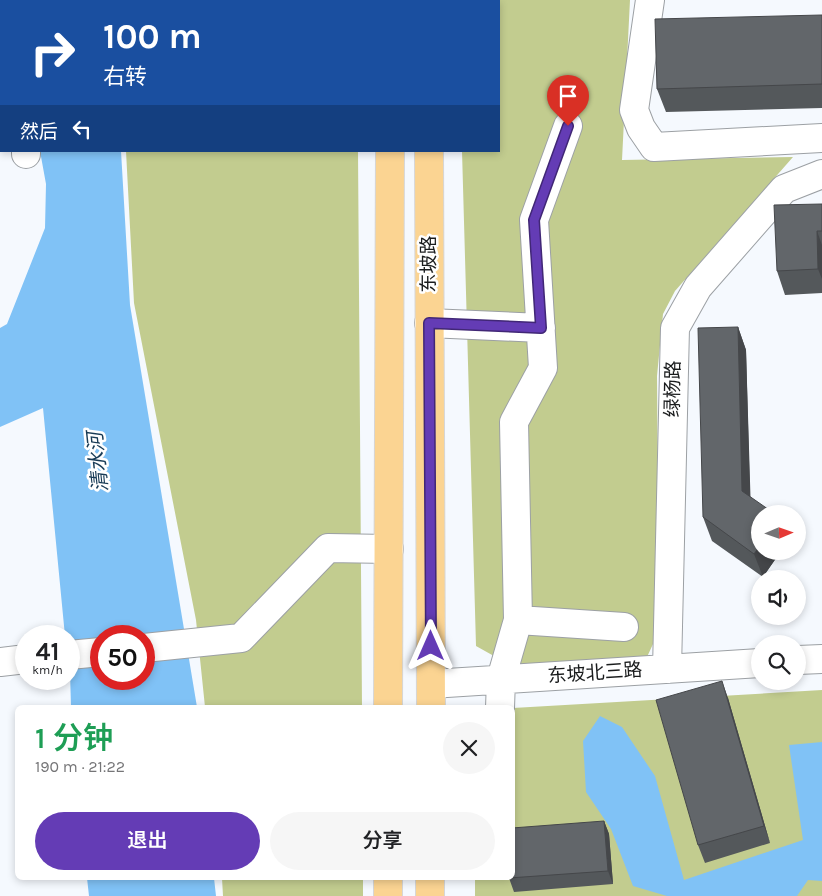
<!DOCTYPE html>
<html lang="zh">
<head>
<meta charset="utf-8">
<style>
	body { margin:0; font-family:Karla,"Noto Sans SC",sans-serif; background:#f6f6f6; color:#202124; height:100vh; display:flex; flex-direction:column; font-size:19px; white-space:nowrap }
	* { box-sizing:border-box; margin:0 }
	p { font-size:16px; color:#757577 }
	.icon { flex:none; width:28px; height:28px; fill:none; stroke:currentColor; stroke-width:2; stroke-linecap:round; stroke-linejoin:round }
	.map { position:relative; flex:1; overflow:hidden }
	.details { position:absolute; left:15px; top:705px; width:500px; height:175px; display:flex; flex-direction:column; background:#fff; border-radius:8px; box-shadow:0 2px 8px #0003 }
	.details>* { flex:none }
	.banner { position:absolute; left:0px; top:0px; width:500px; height:152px; box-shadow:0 2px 8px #0003; background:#1a4fa0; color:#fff; overflow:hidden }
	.needle { width:32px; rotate:88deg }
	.fabs { position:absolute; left:751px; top:505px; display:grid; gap:10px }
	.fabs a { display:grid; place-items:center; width:55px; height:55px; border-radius:50%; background:#fff; box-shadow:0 2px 8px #0003; font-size:25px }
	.speed { position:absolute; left:15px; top:625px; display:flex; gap:10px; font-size:25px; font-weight:700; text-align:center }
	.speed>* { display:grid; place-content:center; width:65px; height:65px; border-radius:50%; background:#fff; box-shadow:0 2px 8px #0003; line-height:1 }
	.speed small { font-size:12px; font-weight:400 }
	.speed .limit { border:8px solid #d22; background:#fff; color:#111 }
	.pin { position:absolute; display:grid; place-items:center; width:42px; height:42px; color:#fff; margin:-51px -21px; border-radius:50% 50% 50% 0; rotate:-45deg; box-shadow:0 0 5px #0007 }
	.pin .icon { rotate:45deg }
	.me { position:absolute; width:55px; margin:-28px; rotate:0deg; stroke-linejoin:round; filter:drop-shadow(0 0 4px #0008) }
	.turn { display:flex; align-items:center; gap:18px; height:105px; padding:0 20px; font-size:22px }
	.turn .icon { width:65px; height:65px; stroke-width:2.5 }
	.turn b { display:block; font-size:35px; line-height:42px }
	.then { display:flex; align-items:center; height:48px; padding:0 20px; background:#0003; gap:10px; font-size:19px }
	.round { display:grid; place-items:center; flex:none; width:52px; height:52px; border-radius:26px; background:#f6f6f6 }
	.overview { display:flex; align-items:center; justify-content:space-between; height:85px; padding:0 20px }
	h1 { font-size:30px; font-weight:600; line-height:38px; color:#1e9e55 }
	.primary-button { display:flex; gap:10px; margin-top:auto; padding:10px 20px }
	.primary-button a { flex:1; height:58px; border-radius:30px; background:#643cb5; color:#fff; font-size:20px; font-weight:600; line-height:58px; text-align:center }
	.primary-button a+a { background:#f6f6f6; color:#202124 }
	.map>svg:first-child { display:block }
</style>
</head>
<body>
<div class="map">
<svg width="822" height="896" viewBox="0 0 822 896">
	<rect width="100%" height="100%" fill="#f5f9fe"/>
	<path fill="#c2cc8f" d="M117 0H357L358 1H118Z
		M457 0H630L622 160 793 157 675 291 663 314 657 376 659 631 647 657 512 666 476 646 462 151H499V1Z
		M126 151H358L362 707H205L196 620 134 303Z
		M822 690V896H475V878H512L513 708Z
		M222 878H363V896H223Z"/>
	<path fill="#80c2f6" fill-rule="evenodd" d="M40 151H121L130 305 197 707H71L69 636H65L43 408 0 427V328L7 324 45 228 46 184ZM101 636H144V679H101Z
		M600 716 622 727 655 776 684 880 803 840 789 745 822 742V881L808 880 797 896H667L633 886 611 829 586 792 583 741Z
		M87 878H214L216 896H89Z"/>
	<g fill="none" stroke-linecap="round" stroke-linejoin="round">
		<g stroke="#9ca0a4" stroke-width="30">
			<path id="minor" d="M650 0 634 110 641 128 654 147 822 138
				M0 46 1 54
				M26 151V154
				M429 323 541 328
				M518 620 624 627
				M144 648 241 638 328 548 389 549
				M69 655 101 652
				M798 660 822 659
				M0 662 26 659
				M667 669 675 328 698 287 784 189 822 174
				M431 684 760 663
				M500 708 501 679 518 620 514 422 543 368 534 220 568 126"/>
		</g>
		<g stroke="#d6d6d6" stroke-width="30">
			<path id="major" d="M428 0V1
				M391 1V0
				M429 151 431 708
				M388 708 390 151
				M388 896V878
				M430 896V878"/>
		</g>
		<use href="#minor" stroke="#fff" stroke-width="28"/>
		<use href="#major" stroke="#fbd492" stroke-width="28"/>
	</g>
	<path fill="#54585b" d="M822 15V108L666 112 657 89Z
		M822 204V293L785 295 777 271Z
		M738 327 746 350 750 496 760 551H781L763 577 712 541 703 517Z
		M728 698 770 843 705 863 698 845Z
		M604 821 609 834 613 884 514 892 509 878Z"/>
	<path fill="#45474a" d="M817 231 822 245V279L818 269Z
		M738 327 746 350 751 514 742 491Z
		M760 546V551H781L763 577 754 554Z
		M722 681 728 698 770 843 764 826Z
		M604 821 609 834 613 884 608 871Z"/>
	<path fill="#62666a" stroke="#45474a" d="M822 15V84L657 89 655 19Z
		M822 204V231H817L818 269 777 271 774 205Z
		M738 327 742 491 775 514H760V546L754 554 703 517 698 328Z
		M722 681 764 826 698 845 656 700Z
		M604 821 608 871 509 878H512V828Z"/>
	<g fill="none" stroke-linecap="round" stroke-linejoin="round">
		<g stroke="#412776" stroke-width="12">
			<path id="route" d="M431 646 429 323 541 328 534 220 568 126"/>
		</g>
		<use href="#route" stroke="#643cb5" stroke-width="9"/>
	</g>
	<g text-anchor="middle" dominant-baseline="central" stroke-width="5" stroke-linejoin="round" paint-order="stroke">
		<g font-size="19" fill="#1a1c1d" stroke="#fff">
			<text transform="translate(429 264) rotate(-90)">东坡路</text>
			<text transform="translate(673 389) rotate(-89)">绿杨路</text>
			<text transform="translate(595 673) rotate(-4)">东坡北三路</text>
		</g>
		<g font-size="20" font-style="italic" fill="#183b56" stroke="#fff">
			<text transform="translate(98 462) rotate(-96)">清水河</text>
		</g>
	</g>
</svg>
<div class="fabs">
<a><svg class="needle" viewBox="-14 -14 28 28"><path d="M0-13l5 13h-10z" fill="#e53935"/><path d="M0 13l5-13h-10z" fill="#757577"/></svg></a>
<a><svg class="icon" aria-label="sound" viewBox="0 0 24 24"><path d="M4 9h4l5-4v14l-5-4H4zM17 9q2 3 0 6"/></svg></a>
<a><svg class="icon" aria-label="search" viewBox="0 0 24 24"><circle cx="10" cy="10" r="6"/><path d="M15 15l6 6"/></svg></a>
</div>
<div class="speed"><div>41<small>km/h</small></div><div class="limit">50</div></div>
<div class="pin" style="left:568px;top:126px;background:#d93025"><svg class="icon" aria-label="arrive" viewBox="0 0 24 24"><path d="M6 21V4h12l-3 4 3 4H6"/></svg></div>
<svg class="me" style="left:431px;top:646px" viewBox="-20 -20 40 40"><path d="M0-17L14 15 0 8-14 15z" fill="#643cb5" stroke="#fff" stroke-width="4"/></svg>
<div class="banner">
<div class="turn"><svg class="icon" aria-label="right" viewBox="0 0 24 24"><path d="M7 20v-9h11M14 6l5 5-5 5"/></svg><div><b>100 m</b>右转</div></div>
<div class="then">然后<svg class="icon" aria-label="left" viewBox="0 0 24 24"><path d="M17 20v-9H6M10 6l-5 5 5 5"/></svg></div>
</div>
<section class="details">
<div class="overview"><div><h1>1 分钟</h1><p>190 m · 21:22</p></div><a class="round"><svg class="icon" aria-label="close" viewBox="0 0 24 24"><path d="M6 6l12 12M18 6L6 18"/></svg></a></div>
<div class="primary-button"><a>退出</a><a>分享</a></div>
</section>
</div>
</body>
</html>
